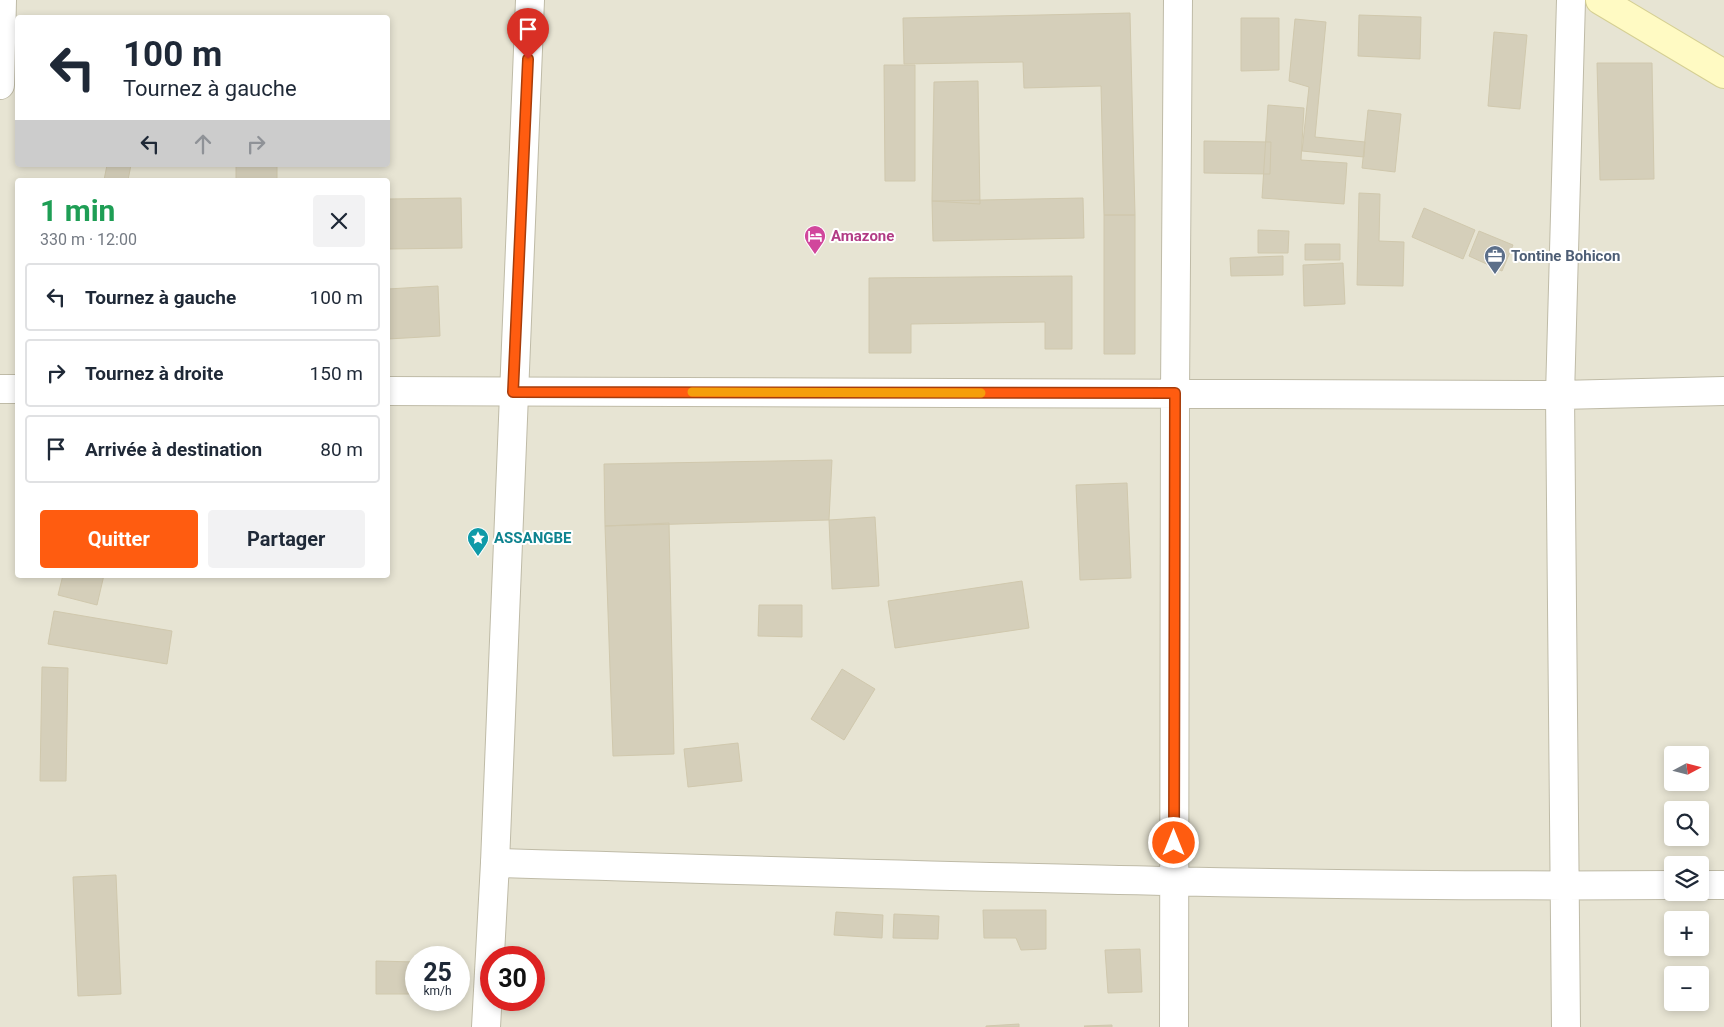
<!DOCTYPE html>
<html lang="fr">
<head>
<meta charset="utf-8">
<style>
	body { margin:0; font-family:Roboto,sans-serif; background:#f2f2f3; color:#1f2937; height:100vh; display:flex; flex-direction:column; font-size:19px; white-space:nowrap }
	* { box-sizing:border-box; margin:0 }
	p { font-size:16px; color:#747a83 }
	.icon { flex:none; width:28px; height:28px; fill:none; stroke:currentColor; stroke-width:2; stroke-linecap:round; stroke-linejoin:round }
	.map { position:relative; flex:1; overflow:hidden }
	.sheet { position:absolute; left:15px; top:178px; width:375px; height:400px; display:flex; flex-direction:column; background:#fff; border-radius:5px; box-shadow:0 2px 8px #0003 }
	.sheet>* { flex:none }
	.top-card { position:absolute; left:15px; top:15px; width:375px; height:152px; border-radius:5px; box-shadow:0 2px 8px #0003; background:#fff; color:#1f2937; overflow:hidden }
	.needle { width:32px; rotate:83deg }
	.controls { position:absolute; left:1664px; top:746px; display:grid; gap:10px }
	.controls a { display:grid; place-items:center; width:45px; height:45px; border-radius:5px; background:#fff; box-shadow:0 2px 8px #0003; font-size:25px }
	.speed { position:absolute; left:405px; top:946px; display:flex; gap:10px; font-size:25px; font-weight:700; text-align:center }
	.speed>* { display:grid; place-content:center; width:65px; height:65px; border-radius:50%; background:#fff; box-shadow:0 2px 8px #0003; line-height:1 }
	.speed small { font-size:12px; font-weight:400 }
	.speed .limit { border:8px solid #d22; background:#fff; color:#111 }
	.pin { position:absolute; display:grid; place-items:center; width:42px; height:42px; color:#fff; margin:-51px -21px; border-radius:50% 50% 50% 0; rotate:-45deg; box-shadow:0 0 5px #0007 }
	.pin .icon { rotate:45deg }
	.me { position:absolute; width:55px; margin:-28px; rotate:0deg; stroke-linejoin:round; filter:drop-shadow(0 0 4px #0008) }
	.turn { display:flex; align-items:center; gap:18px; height:105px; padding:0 25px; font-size:22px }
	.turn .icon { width:65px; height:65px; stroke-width:2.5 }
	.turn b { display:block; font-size:35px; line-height:42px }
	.lanes { display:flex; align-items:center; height:48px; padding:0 25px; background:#0003; justify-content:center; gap:25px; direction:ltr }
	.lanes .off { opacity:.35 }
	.round { display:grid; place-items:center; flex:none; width:52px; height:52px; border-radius:5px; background:#f2f2f3 }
	.head { display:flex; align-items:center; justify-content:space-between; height:85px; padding:0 25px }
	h1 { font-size:30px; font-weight:700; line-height:38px; color:#1e9e55 }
	.action { display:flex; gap:10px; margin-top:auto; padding:10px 25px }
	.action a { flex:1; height:58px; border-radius:5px; background:#ff5c10; color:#fff; font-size:20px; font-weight:700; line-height:58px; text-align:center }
	.action a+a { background:#f2f2f3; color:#1f2937 }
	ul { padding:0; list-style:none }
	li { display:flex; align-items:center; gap:15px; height:68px; margin:0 10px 8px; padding:0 15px; border:2px solid #e0e1e3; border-radius:5px }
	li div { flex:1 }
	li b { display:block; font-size:19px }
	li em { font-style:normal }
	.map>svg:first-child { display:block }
</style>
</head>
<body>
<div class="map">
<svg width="1724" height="1027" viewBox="0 0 1724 1027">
	<rect width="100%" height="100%" fill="#f3f1e5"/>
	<path fill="#e7e4d3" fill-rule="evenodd" d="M0 0H1724V1027H0ZM18 18H388V165H18ZM18 180H388V575H18ZM1672 755H1700V782H1672ZM1672 810H1700V838H1672ZM1672 865H1700V892H1672ZM1672 920H1700V948H1672ZM416 958H459V1000H416ZM491 958H534V1000H491ZM1672 975H1700V1002H1672Z"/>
	<path fill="#d5cfba" stroke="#d0c8ad" d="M1130 13 1135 215H1104L1101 86 1024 88 1023 62 904 64 903 18Z
		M1359 15 1421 17 1420 59 1358 56Z
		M1241 18H1279V70L1241 71Z
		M1295 19 1326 22 1315 137 1365 142 1364 157 1302 151 1309 87 1289 81Z
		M1494 32 1527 35 1520 109 1488 106Z
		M1597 63H1652L1654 179 1600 180Z
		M884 65H915V181H885Z
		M978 81 980 204 932 201 934 82Z
		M1268 105 1304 108 1301 160 1347 163 1344 204 1262 198Z
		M1368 110 1401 114 1395 172 1362 168Z
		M1204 141 1271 142 1270 174 1204 173Z
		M107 165H131L128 180H104Z
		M236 165H277V180H236Z
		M1359 193 1380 194 1379 241 1404 242 1403 286 1357 285Z
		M461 198 462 248 388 249V199Z
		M1083 198 1084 238 933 241 932 201Z
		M1424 208 1475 230 1463 259 1412 237Z
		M1104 215H1135V354H1104Z
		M1258 230 1289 231 1288 253H1258Z
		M1479 231 1513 245 1502 271 1469 256Z
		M1305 244H1340V260H1305Z
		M1283 256V275L1231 276 1230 258Z
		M1343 263 1345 304 1304 306 1303 265Z
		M1072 276V349H1045V322L911 324V353H869V278Z
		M438 286 440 336 388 339V289Z
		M832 460 829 520 605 526 604 464Z
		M1127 483 1131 578 1080 580 1076 485Z
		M875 517 879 586 832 589 829 520Z
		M669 523 674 754 613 756 605 526Z
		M63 575H104L97 605 58 595Z
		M1022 581 1029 628 895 648 888 601Z
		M759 605H802V637L758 636Z
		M54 611 172 631 167 664 48 644Z
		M42 667 68 668 66 781H40Z
		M842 669 875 689 844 740 811 719Z
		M738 743 742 781 688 787 684 749Z
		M116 875 121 994 78 996 73 877Z
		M983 910H1046V949L1021 950 1016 938H984Z
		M836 912 883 915 882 938 834 935Z
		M894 914 939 916 938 939 893 938Z
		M1140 949 1142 992 1108 993 1105 950Z
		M376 961 416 962V994H376Z
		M1019 1024V1027H986V1026Z
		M1112 1025V1027H1085L1084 1026Z"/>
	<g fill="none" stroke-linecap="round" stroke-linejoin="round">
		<g stroke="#bfbba7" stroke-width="30">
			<path id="minor" d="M0 85 2 0
				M0 389H18
				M388 391 1560 395 1724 391
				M495 863C887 874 1280 888 1672 885
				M1700 885H1724
				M1174 1027 1175 393 1178 0
				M1566 1027 1560 395 1571 0"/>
		</g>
		<g stroke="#bfbba7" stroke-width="30">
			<path id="tertiary" d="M486 1027 495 863 530 0"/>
		</g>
		<g stroke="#d5cf93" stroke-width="30">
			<path id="secondary" d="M1600 0 1724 74"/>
		</g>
		<use href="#minor" stroke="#fff" stroke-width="28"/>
		<use href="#tertiary" stroke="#fff" stroke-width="28"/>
		<use href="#secondary" stroke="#fffac3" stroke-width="28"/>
	</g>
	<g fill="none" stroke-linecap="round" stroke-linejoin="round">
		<g stroke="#a63c0a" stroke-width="12">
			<path id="route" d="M528 59 513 392 1175 393 1174 843"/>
		</g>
		<use href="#route" stroke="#ff5c10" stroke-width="9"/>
		<path stroke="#f59e0b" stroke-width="9" d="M692 392 981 393"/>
	</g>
	<defs>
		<g id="hotel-pin" transform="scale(1.125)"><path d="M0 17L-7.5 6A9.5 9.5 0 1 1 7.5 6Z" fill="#d1479c" stroke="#fff"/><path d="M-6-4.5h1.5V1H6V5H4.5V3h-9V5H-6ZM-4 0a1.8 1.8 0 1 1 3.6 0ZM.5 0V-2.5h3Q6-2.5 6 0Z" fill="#fff"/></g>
		<g id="office-pin" transform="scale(1.125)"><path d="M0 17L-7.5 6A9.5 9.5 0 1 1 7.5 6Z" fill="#5c6f8a" stroke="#fff"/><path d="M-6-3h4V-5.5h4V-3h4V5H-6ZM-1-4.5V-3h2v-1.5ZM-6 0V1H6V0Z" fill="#fff"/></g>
		<g id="sight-pin" transform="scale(1.125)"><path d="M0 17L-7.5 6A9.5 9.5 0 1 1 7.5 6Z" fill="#0f9aa8" stroke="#fff"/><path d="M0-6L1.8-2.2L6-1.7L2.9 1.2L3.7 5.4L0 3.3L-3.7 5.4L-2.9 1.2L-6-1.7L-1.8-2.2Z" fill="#fff"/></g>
	</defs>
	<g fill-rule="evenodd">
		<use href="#hotel-pin" x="815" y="236"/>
		<use href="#office-pin" x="1495" y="256"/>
		<use href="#sight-pin" x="478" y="538"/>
	</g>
	<g text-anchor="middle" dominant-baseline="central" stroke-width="4" stroke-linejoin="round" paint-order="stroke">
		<g font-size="15" font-weight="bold" fill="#b23c85" stroke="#fff" text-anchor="start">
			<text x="831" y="236">Amazone</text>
		</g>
		<g font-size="15" font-weight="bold" fill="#4e5e75" stroke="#fff" text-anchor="start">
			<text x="1511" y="256">Tontine Bohicon</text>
		</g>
		<g font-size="15" font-weight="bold" fill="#0d838f" stroke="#fff" text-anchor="start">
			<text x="494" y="538">ASSANGBE</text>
		</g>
	</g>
</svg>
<div class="controls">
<a><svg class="needle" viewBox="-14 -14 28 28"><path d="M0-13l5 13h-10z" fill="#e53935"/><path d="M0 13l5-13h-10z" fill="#747a83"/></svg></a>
<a><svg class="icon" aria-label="search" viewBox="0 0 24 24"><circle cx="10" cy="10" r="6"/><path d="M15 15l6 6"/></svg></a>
<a><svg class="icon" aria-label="layers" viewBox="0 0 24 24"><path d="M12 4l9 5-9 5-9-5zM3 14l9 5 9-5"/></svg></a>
<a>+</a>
<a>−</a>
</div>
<div class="speed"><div>25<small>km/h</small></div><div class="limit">30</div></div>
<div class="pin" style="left:528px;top:59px;background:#d93025"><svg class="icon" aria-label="arrive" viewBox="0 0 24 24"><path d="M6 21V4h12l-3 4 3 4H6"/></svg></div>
<svg class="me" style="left:1174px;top:843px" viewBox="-20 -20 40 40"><circle r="17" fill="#ff5c10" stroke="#fff" stroke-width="3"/><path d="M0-11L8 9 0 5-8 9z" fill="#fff"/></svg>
<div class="top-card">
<div class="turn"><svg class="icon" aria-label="left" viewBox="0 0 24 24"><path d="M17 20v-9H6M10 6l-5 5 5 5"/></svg><div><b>100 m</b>Tournez à gauche</div></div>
<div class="lanes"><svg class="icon" aria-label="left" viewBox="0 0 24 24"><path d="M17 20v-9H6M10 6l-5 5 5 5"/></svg><svg class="icon off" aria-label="ahead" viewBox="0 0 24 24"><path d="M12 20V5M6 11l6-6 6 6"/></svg><svg class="icon off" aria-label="right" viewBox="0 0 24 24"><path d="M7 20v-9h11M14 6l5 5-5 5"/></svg></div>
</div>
<section class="sheet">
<div class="head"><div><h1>1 min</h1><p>330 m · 12:00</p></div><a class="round"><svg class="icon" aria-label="close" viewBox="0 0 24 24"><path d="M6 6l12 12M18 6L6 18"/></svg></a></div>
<ul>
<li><svg class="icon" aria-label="left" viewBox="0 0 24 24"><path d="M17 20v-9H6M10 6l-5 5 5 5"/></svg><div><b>Tournez à gauche</b></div><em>100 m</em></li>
<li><svg class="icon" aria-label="right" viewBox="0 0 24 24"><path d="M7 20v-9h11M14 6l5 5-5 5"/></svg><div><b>Tournez à droite</b></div><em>150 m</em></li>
<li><svg class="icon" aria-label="arrive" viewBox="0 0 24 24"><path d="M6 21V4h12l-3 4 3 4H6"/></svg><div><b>Arrivée à destination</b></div><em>80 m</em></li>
</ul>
<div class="action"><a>Quitter</a><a>Partager</a></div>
</section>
</div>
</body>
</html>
